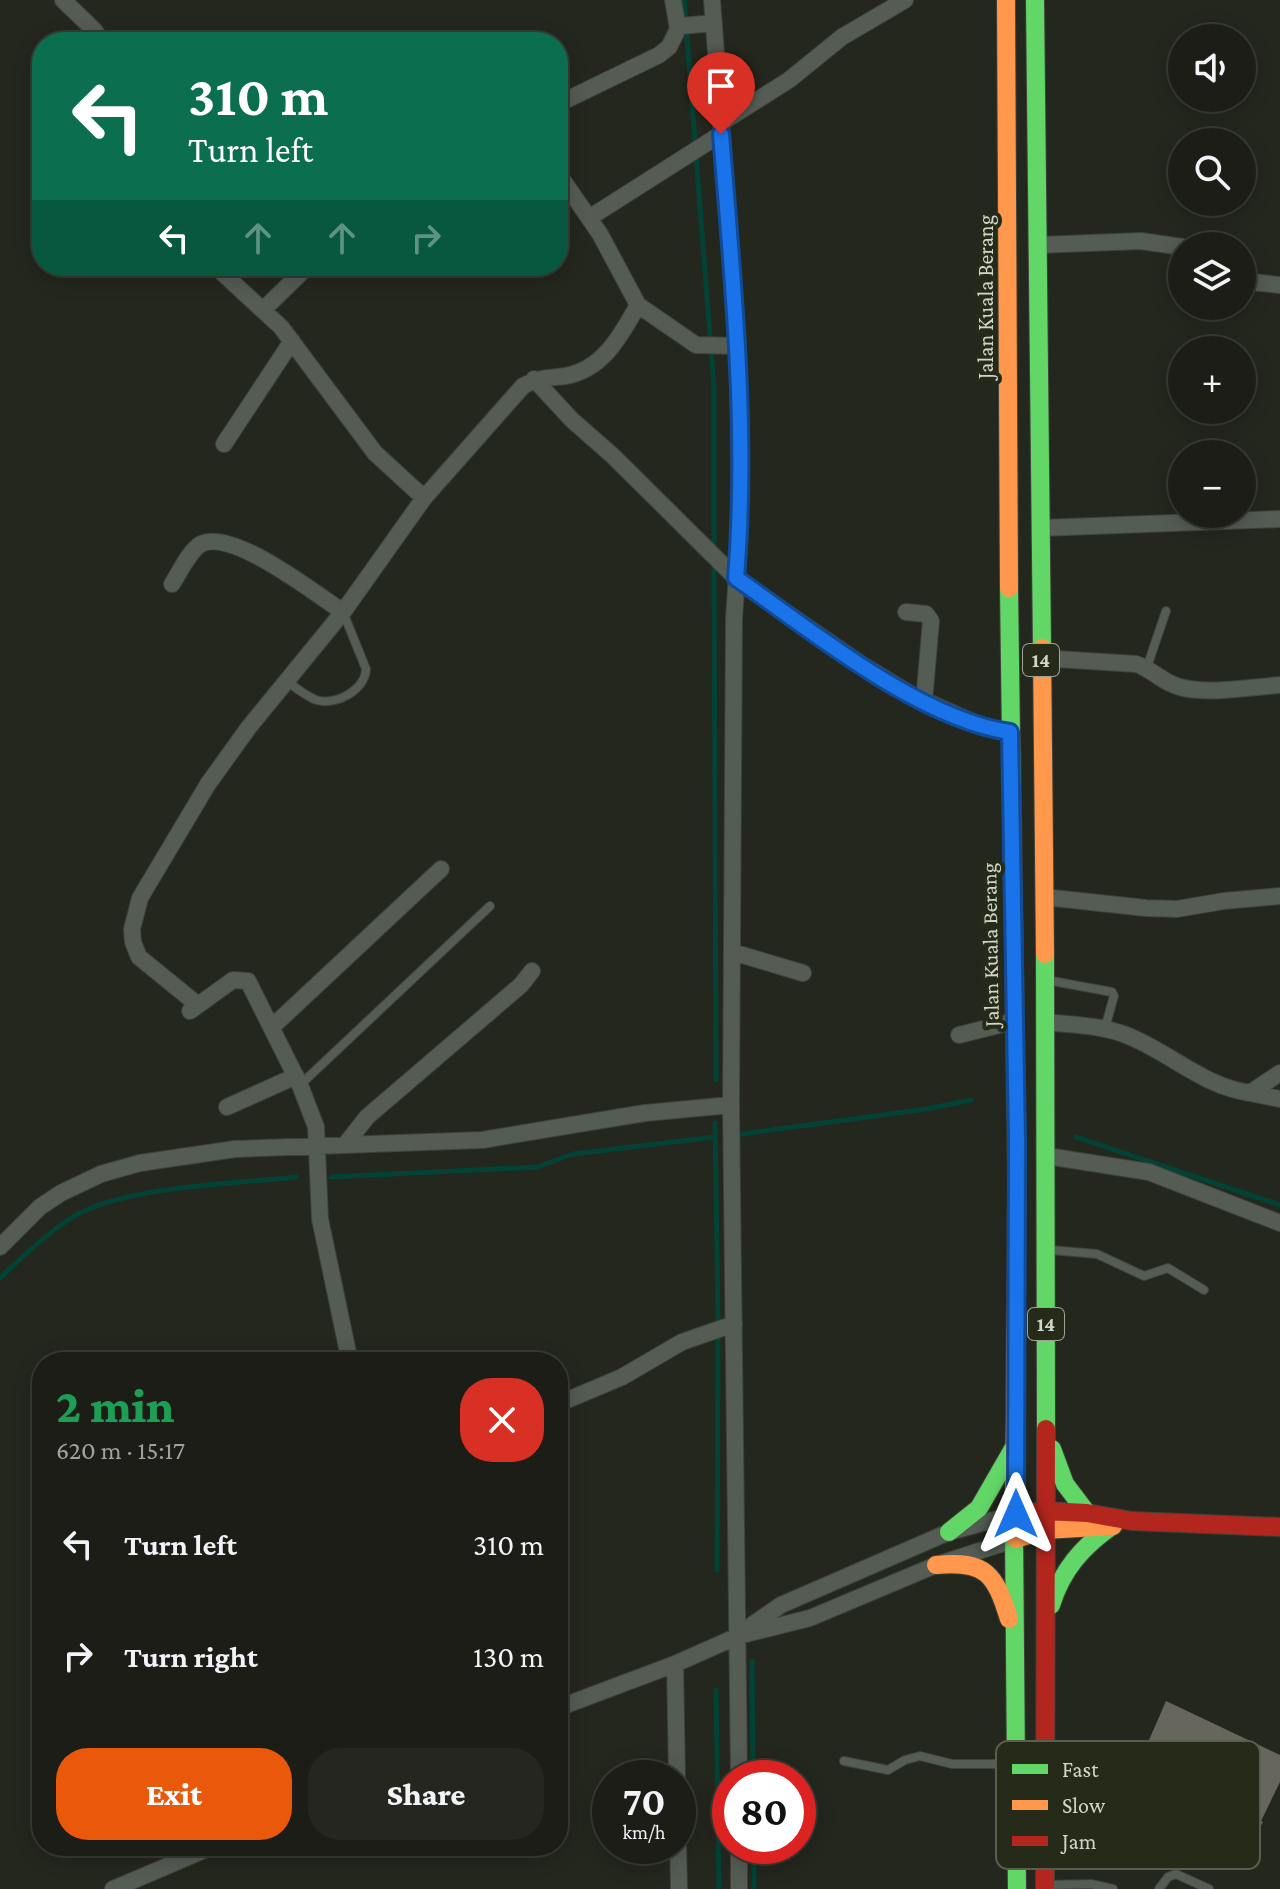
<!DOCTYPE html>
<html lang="en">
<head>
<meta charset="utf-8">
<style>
	body { margin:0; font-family:"Crimson Pro",serif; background:#24261f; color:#f1f3f6; height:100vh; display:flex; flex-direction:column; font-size:30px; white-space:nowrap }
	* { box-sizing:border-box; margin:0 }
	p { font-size:26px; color:#a0a2a1 }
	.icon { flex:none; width:44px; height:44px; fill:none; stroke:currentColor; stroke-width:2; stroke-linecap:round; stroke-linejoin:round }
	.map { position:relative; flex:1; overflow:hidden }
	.details { position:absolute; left:32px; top:1352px; width:536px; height:504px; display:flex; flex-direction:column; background:#1b1d16; border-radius:32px; box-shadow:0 4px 20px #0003,0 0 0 2px #393b35 }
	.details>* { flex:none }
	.top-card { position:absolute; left:32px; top:32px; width:536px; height:244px; border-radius:32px; box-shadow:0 4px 20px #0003,0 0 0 2px #393b35; background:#0b6e4f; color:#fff; overflow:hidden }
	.controls { position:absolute; left:1168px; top:24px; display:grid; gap:16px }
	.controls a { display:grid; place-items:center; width:88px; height:88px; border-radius:50%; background:#1b1d16; box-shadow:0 4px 20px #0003,0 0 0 2px #393b35; font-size:40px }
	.speed { position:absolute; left:592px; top:1760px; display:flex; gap:16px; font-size:40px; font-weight:700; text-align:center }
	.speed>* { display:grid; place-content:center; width:104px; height:104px; border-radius:50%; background:#1b1d16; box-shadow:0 4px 20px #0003,0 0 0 2px #393b35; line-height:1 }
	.speed small { font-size:20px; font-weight:400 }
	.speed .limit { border:12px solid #d22; background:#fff; color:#111 }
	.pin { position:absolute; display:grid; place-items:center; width:68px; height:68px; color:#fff; margin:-82px -34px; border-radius:50% 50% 50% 0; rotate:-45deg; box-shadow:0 0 8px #0007 }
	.pin .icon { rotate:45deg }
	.me { position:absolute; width:88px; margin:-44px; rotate:0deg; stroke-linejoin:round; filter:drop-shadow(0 0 6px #0008) }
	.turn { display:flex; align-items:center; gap:28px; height:168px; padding:0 24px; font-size:36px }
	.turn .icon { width:104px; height:104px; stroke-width:2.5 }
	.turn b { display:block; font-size:56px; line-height:68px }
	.lanes { display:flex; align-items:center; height:76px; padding:0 24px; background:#0003; justify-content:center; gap:40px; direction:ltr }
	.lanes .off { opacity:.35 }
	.round { display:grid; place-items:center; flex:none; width:84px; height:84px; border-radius:32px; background:#24261f }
	.overview { display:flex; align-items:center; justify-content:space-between; height:136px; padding:0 24px }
	h1 { font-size:48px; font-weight:800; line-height:60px; color:#1e9e55 }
	.action { display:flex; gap:16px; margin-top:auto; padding:16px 24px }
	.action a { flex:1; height:92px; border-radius:32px; background:#ea580c; color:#fff; font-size:32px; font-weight:800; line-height:92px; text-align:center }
	.action a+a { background:#24261f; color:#f1f3f6 }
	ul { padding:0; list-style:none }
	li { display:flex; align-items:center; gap:24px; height:112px; padding:0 24px }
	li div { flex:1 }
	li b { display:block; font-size:30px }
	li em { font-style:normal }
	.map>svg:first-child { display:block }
</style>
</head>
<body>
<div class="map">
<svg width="1280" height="1889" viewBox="0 0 1280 1889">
	<rect width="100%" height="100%" fill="#24271d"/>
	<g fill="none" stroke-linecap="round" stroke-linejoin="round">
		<path stroke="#034335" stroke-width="5" d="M684 0 714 387V550
			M714 564 716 1080
			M715 1123 718 1320
			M742 1134 927 1109 971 1100
			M1076 1137 1280 1205
			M331 1177 537 1167 573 1154 715 1137
			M0 1278C22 1257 45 1235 71 1218 122 1186 234 1184 296 1177
			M717 1570 718 1338
			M752 1661 753 1778
			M716 1690 719 1889
			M754 1846V1889"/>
	</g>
	<path fill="#66665d" d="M1166 1701 1280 1755V1782L1261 1821 1263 1822 1238 1868 1126 1815 1158 1752 1146 1747Z"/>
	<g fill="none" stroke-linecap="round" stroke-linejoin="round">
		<g stroke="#3f423a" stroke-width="10">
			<path id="lane" d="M1147 667 1166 611
				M288 682C296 688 306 696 316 700 336 706 365 690 366 669L343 612
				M1052 981 1112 992 1114 996 1105 1028
				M300 1085 490 906
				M1051 1250 1097 1254 1144 1276 1168 1268 1204 1290
				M844 1761 888 1770 905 1760 920 1756 952 1764H1011
				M1049 1885 1091 1884 1113 1889
				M1159 1889 1168 1877 1176 1874 1209 1889"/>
		</g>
		<g stroke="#3f423a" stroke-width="18">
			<path id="street" d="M63 0 95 31 102 42
				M673 0 678 29 681 26 714 23
				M712 0 738 346 740 528 734 619 731 1105 739 1778
				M558 104 659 55 669 47 678 29
				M721 123 789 80 842 37 905 0
				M558 178 564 182 600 234 638 305
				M589 218 721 134
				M1038 245 1141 241 1182 247
				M215 266 281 327 375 453 424 498
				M1242 281 1280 285
				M264 309 308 266
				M534 379 572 420 613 456 736 578 861 664 912 695 986 728 1010 732
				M224 444 292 341
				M1041 528 1280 519
				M172 584C180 572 189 551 201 544 232 528 316 594 343 612
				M906 612 926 614 931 621 924 701
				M1041 658 1136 664C1152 669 1163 683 1180 687 1207 695 1251 687 1280 685
				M1044 897 1146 908 1177 909 1224 901 1280 896
				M732 952 803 973
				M198 1005 139 957 133 942 132 929 140 898 208 784 249 727 343 612 424 498 523 386C537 378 549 378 565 376 603 370 621 335 638 305L696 345 738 346
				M190 1011 233 980 248 981 300 1085 316 1127 320 1219 350 1362
				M1045 1022C1072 1025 1100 1025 1126 1035 1168 1051 1204 1087 1250 1093L1280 1073
				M272 1027 441 869
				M959 1035 1015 1021
				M1250 1093 1280 1099
				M227 1107 296 1076
				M345 1145 367 1117 521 985 532 971
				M1047 1156 1149 1172 1280 1223
				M0 1247 40 1207 61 1193 101 1174 140 1163 235 1149 482 1140 645 1113 731 1105
				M558 1404 622 1377 682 1342 734 1324
				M745 1630 781 1605 949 1532 1016 1514
				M675 1664 677 1778
				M558 1708 675 1664 738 1636 810 1618 936 1565 1016 1539
				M678 1842 679 1889
				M739 1846V1889
				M113 1889 214 1846"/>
		</g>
		<g stroke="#3f423a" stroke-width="20">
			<path id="fast" d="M1035 0 1042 648
				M1009 588 1017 1183
				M1045 954 1046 1429
				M1052 1449 1065 1484 1087 1513
				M949 1532 979 1508 1013 1449
				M1014 1532 1017 1889
				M1051 1605C1062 1570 1082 1547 1112 1526"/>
		</g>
		<g stroke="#3f423a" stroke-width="20">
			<path id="slow" d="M1006 0 1009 588
				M1042 648 1045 954
				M1014 1532 1017 1183
				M1016 1539 1045 1530 1113 1526
				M936 1565C986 1560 995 1574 1009 1619"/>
		</g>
		<g stroke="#3f423a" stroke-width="20">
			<path id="jam" d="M1016 1514 1045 1511 1087 1513 1132 1521 1280 1527
				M1045 1889 1046 1429"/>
		</g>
		<use href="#lane" stroke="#545c54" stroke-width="8"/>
		<use href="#street" stroke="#545c54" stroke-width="16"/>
		<use href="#fast" stroke="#63d668" stroke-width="18"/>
		<use href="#slow" stroke="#ff974d" stroke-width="18"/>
		<use href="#jam" stroke="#b3261e" stroke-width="18"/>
	</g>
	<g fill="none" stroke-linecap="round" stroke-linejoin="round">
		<g stroke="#114b97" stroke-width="20">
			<path id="route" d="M721 134C733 281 748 431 736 578 812 631 919 719 1010 732L1017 1138 1016 1514"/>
		</g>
		<use href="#route" stroke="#1a73e8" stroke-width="14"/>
	</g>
	<g text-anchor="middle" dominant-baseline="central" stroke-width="8" stroke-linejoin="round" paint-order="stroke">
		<g fill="#262b19" stroke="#9ea395" stroke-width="2">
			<rect x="1023" y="644" width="36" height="32" rx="6"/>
			<rect x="1028" y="1308" width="36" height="32" rx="6"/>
		</g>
		<g font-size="20" font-weight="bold" fill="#d2d6ca">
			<text x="1041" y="660">14</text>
			<text x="1046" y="1324">14</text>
		</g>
		<g font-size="22" fill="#d2d6ca" stroke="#262b19">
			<text transform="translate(985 297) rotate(-90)">Jalan Kuala Berang</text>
			<text transform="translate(990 945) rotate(-91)">Jalan Kuala Berang</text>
		</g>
	</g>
	<rect x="996" y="1741" width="264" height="128" rx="12" fill="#262b19" stroke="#5a5e4e" stroke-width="2"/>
	<rect x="1012" y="1764" width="36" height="10" fill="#63d668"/>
	<rect x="1012" y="1800" width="36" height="10" fill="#ff974d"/>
	<rect x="1012" y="1836" width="36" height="10" fill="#b3261e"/>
	<g font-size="22" fill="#d2d6ca">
		<text x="1062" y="1777">Fast</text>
		<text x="1062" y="1813">Slow</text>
		<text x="1062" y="1849">Jam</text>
	</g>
</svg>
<div class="controls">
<a><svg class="icon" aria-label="sound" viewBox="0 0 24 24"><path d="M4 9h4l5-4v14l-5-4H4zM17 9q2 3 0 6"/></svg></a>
<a><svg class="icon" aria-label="search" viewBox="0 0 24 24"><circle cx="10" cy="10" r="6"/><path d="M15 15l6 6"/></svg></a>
<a><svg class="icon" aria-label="layers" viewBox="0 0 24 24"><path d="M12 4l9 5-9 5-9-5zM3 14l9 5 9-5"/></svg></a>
<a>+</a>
<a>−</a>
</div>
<div class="speed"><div>70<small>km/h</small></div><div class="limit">80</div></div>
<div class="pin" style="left:721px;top:134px;background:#d93025"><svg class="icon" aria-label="arrive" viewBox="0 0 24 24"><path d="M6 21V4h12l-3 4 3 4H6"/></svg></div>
<svg class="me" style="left:1016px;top:1514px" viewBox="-20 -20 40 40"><path d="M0-17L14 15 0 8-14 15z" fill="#1a73e8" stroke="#fff" stroke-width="4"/></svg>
<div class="top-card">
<div class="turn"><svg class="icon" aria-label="left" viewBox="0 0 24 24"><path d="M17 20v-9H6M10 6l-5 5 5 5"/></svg><div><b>310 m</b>Turn left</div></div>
<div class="lanes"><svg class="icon" aria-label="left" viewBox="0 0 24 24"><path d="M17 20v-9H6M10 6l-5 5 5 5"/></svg><svg class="icon off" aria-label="ahead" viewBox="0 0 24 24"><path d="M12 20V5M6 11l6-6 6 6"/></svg><svg class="icon off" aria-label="ahead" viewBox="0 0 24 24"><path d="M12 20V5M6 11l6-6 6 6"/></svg><svg class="icon off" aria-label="right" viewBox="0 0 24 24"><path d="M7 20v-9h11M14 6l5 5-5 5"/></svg></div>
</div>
<section class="details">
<div class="overview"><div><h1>2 min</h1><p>620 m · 15:17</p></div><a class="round" style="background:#d93025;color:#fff"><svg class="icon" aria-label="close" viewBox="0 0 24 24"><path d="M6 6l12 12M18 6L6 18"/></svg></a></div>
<ul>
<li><svg class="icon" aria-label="left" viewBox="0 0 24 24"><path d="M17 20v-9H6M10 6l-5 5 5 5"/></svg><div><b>Turn left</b></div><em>310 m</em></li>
<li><svg class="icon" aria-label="right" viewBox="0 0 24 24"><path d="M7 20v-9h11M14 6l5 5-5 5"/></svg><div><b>Turn right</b></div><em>130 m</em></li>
</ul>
<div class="action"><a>Exit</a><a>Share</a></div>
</section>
</div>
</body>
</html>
